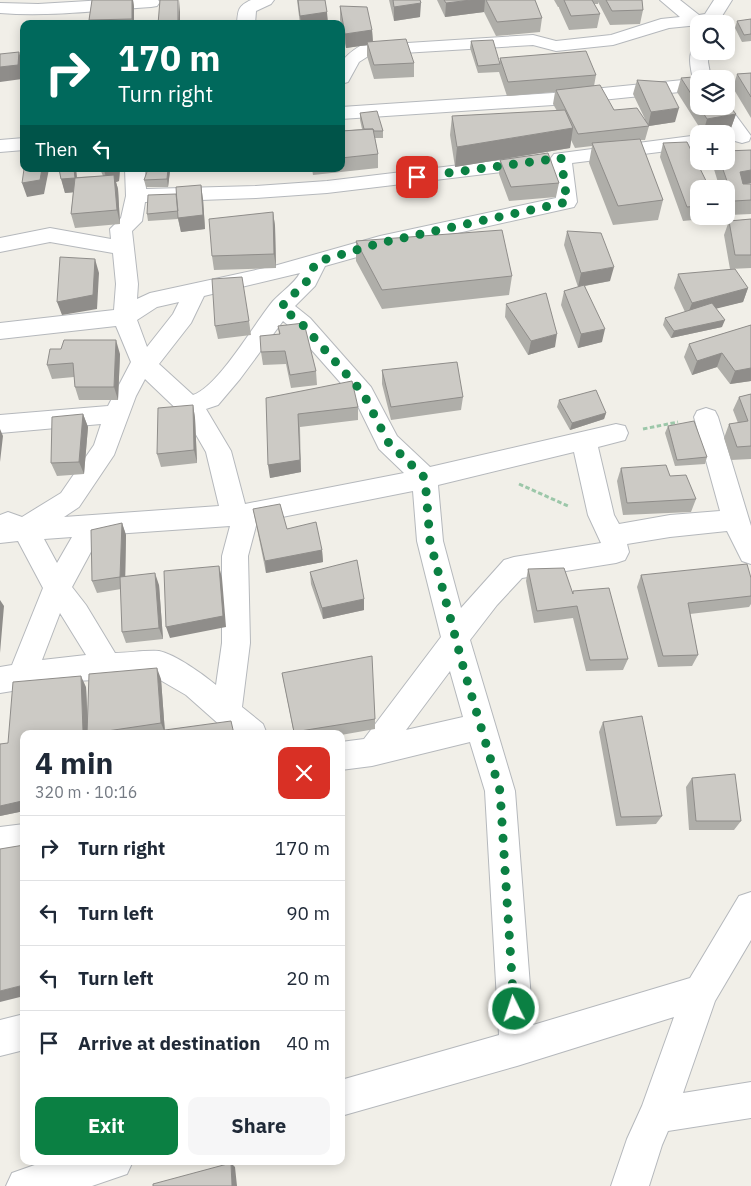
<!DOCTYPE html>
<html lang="en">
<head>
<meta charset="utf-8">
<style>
	body { margin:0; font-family:"IBM Plex Sans",sans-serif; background:#f6f6f7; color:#1f2937; height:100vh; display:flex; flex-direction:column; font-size:19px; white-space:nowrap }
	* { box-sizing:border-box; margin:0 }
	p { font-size:16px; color:#747a83 }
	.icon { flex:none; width:28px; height:28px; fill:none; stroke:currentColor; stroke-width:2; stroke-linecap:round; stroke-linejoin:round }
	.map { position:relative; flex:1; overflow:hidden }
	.sheet { position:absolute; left:20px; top:730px; width:325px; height:435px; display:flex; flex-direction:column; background:#fff; border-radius:10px; box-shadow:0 2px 12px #0003 }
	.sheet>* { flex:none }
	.guide { position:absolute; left:20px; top:20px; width:325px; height:152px; border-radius:10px; box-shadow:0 2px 12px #0003; background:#00695c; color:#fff; overflow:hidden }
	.controls { position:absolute; left:690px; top:15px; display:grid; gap:10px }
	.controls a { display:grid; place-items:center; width:45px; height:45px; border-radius:10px; background:#fff; box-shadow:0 2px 12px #0003; font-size:25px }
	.pin { position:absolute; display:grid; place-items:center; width:42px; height:42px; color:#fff; margin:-21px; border-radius:10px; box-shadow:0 2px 8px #0006 }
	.me { position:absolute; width:55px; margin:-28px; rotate:356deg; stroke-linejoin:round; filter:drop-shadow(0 0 4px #0008) }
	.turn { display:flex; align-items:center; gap:18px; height:105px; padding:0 15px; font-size:22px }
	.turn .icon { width:65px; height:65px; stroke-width:2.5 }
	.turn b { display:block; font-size:35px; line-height:42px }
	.then { display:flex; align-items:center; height:48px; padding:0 15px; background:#0003; gap:10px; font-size:19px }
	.round { display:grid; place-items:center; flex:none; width:52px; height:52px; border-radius:10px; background:#f6f6f7 }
	.headline { display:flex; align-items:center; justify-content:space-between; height:85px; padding:0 15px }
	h1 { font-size:30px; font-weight:700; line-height:38px }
	.cta { display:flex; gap:10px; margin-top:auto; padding:10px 15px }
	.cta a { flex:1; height:58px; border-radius:10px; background:#0b8043; color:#fff; font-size:20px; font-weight:700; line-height:58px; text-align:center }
	.cta a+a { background:#f6f6f7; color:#1f2937 }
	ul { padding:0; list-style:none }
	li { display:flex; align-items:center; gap:15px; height:65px; padding:0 15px; border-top:1px solid #e0e1e3 }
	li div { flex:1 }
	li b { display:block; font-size:19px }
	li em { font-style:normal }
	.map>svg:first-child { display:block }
</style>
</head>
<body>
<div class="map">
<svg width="751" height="1186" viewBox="0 0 751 1186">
	<rect width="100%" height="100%" fill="#f1efe8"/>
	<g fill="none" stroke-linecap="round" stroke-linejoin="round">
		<g stroke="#b5b8bc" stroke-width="2">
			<path id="minor" d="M105 0H158L160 2 157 6 151 7C101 10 51 17 0 13V3L38 4Z
				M251 0H274L271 4 256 11 255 24H237C238 10 238 6 251 0Z
				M660 0H680L699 15 705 14 714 0H732L717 24H699V25L669 28 613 45 556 51 533 45 370 55 359 62 348 82 341 84C341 61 340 59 360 46L533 35 556 41 611 35 661 19 680 17Z
				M699 46V51H709L708 62 711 79H699V90L553 105 341 119V107L553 93 693 79C691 69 687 56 694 47Z
				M726 102 751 136 749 141 742 143 735 141 712 106H726Z
				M699 135V147L572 163 577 202 574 207 382 250 325 266 315 286 295 306 310 318 371 387 397 436 430 467 616 424 625 426 628 433 625 440 598 447 614 515 619 524 670 515 720 511 694 417 697 411 706 408 715 411 718 417 751 526V564L742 561 727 531 670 537 627 544 629 552 625 560 616 563 522 578 497 605 470 640 515 791 533 1025 690 978 739 896 751 892V940L715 1001 683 1093 751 1082V1118L668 1131 662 1145 649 1186H611L627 1139 642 1106 674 1017 517 1066 341 1116V1080L499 1035 485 791 470 742 372 766 341 770V742L364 739 441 637 417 541 413 491 257 522 248 556 250 643 242 707 263 724 267 734H230L186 695 155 677 74 681 0 693V667L12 665 43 588 18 541 0 543V515L8 512 22 517 61 493 94 445 101 424 0 433V415L108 406 131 362 116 326 0 339V323L114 310 116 284 113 253 50 242 0 252V238L50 228 111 239 110 229 121 218 126 196 125 169H145L146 189 256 186 327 181 535 156 542 158 545 162 542 166 535 168 327 193 256 198 145 202 142 221 132 231 138 284 137 299 150 293 274 266 380 236 556 198 551 158 554 154ZM300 273C294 284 281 292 273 301 254 324 218 387 193 395L159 364 191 323 204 296ZM179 302 173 314 147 347 137 320 157 307ZM283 321 294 330 354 398 379 449 404 473 245 504 231 451 206 409 218 405 240 379ZM145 379 187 419 206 452 219 506 64 517 79 507 114 455 136 396ZM574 452 588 515 601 543 514 557 504 560 461 608 443 541 438 485ZM230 526 222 556V643L216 685C204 675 175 654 159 651 145 650 129 653 115 653L86 605 72 587 100 535ZM72 537 57 563 44 539ZM60 613 86 655 42 660ZM450 671 463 717 406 730Z
				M24 138V150L0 152V140Z
				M24 824V854L0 857V827Z
				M24 1014V1050L0 1056V1020Z
				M46 1161H133L127 1174 92 1186H6L12 1173Z"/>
		</g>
		<path stroke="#9cc7a9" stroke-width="3" stroke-dasharray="4.5 2.5" stroke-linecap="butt" d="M643 429 678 422
			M519 484 568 506"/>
		<use href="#minor" fill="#fff" fill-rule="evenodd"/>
	</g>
	<path fill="#afaea9" d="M92 0H133L134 7V24H90L89 20Z
		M297 0H325L328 24H300Z
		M389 0H420V17L394 21Z
		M437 0H535L542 18 540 32 496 36 484 12 445 17Z
		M554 0H642L643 10 640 24 610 25 598 2V4H594L600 14 597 28 569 30 559 8V7H558Z
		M340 6 372 30 373 41 414 63V77L374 79 367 56V45L346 48 340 20Z
		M751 19V41L742 42 735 28 737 21Z
		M471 41 500 64V58L596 75 594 86 614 110 645 119 633 94 637 80 675 122 649 126 645 140H640L663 200 658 220 613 225 589 163 592 146 575 148 571 140 570 148 455 167 450 135 452 116 557 111 553 104 555 92 507 96 499 72 478 73 470 48Z
		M751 73V118L733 88 737 74Z
		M681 78 736 114 731 128 703 133 677 92Z
		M360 113 383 131V138H375L378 154V168L313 175 312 169H341V131L362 129 360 120Z
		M663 143 699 189V216H713V218L683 221 660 157Z
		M751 150V183L747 184H751V214L729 215 726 207V189H720L713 166 714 161H726Z
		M500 160 559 183 556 197 509 201 499 174Z
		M59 169H76L77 177 103 176 100 169 79 172 78 169H120L119 181 116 182 118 189 120 224 75 228 71 214 73 192 65 193Z
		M170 171 168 187H146L144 180Z
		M203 199 205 229 181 232 178 219 148 221 147 214Z
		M273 212 275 226 276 268 214 270 212 256Z
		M751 219V268L730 269 724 235 729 221Z
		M567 231 610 281 585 286 602 342 578 348 561 305 564 291 578 287 564 245Z
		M356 241 512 276 509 295 382 309 356 261Z
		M678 274 748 288 743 302 716 308 722 327 671 338 663 325 665 318 685 312 674 288Z
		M506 304 555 347 528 355 505 317Z
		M249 321 251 335 218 339 215 326Z
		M751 325V381L730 384 717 367 692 375 684 357 689 344Z
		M278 326 316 371 317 385 291 388 286 364 263 365 261 352 279 334Z
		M120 354 118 400H79L75 387 74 377 52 379 47 365Z
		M382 370 463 397 461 410 391 420 382 384Z
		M751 394V459L731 460 724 438 729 424 738 423 733 410 739 397Z
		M266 398 358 407V420L300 427 301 472 270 478Z
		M559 400 606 413 604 419 570 430 557 407Z
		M193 405 195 418 197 463 161 467 157 454Z
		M83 414 88 427 84 474 57 476 51 463Z
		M668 426 707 457 705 464 675 466 665 433Z
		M621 468 670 476 696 499 691 512 623 515 617 481Z
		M253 509 322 550 323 562 266 573Z
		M122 523 126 535 125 576 159 585 163 639 126 643 122 632 121 589 97 593 92 581Z
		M528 569 572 593 628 659 623 670 586 671 573 618 534 623 526 581Z
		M310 572 364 599V610L323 619 311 584Z
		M641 575 751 578V604L749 607 690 614 698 655 692 666 658 667 637 587Z
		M282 673 375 719V729L341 735V734H294Z
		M161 679 165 733 161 734H24V811L0 816 8 743 86 687 88 721Z
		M603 722 662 816 656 824 616 826 599 732Z
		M692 778 741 821 734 830H689L686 787Z"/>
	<path fill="#8f8d8a" d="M132 0H133L134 7V24H133L132 19Z
		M179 0 180 12V24H178Z
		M471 0H485L484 12 445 17 446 3Z
		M421 3 420 17 394 21V7Z
		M327 12 328 24H301L300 16Z
		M372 30 373 44 367 42V45L346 48 345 34Z
		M19 52 23 66 22 79 0 82V67Z
		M679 108 675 122 649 126H648L651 112Z
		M736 114 731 128 703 133 707 119Z
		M573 128 570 148 455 167 457 147Z
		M42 169H49L44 194 27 197 22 183Z
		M74 169H76L78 192 65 193 61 179Z
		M110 169H120L119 181 116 182 118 189 120 224 117 210 108 185 104 170Z
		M168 169H170V171L168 187 167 179Z
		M751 170V183L736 186 740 172Z
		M201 185 203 199 205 229 181 232 178 218Z
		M273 212 275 226 276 268 274 254Z
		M95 259 99 273 97 309 62 315 57 302Z
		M614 267 610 281 578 287 581 273Z
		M748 288 743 302 687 316 692 303Z
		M725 320 722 327 671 338 674 331Z
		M605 329 602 342 578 348 581 334Z
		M557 334 555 347 528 355 531 341Z
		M116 340 120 354 118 400 114 387Z
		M722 353 717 367 692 375 697 361Z
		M751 368V381L730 384 735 371Z
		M193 405 195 418 197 463 194 450Z
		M606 413 604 419 570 430 572 423Z
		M83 414 88 427 84 474 79 462Z
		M298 414 301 472 270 478 268 465Z
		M0 429 3 436 0 462Z
		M122 523 126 535 125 589 120 577Z
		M322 550 323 562 266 573 265 561Z
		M219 566 222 578 226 627 170 638 166 627Z
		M155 573 159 585 163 639 159 628Z
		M364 599V610L323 619 322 608Z
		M0 600 4 606 0 653Z
		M157 668 161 679 165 733 161 723Z
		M81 676 86 687 88 734H84L83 731Z
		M24 770V811L0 816V806Z
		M24 985V996L0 1002V991Z
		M231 1163 235 1167 237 1186H232Z"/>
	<path fill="#cccac5" stroke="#8f8d8a" d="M92 0H132V19L89 20Z
		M160 0H178V24H158Z
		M298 0H325L327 12 300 16Z
		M393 0H420L421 3 394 7Z
		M444 0H471L446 3Z
		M486 0H535L542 18 497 22Z
		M564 0H592L600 14 571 16Z
		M606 0H642L643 10 612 11Z
		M340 6 367 7 372 30 345 34Z
		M751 19V34L744 35 737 21Z
		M406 39 414 63 374 65 367 42Z
		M493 40 500 64 478 66 471 41Z
		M586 51 596 75 508 82 500 58Z
		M19 52 18 65 0 67V54Z
		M751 73V97L737 74Z
		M705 76 707 79H699V106H726V102L736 114 707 119 681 78Z
		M637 80 666 82 679 108 651 112Z
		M600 85 614 110 637 108 649 126 578 134 556 90Z
		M565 110 573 128 457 147 452 116Z
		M377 111 383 131H374L373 129H364L360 113Z
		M373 129 378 154 341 158V131Z
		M640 139 663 200 618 206 592 143Z
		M687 142 710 189H699V206L687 207 663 143Z
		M751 150V170L740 172 743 184H751V200L734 201 720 161H726V151Z
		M548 153 559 183 511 187 500 160Z
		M24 169H42L40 180 22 183Z
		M59 169H74L75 178 61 179Z
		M148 169H168L167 179 144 180Z
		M114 175 117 210 71 214 75 178Z
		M201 185 203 215 178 218 176 187Z
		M176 194 178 211 147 214 148 195Z
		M273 212 274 254 212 256 209 219Z
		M751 219V255H735L729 221Z
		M502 230 512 276 382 290 356 241Z
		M567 231 601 233 614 267 581 273Z
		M60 257 95 259 93 295 57 302Z
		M735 269 748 288 692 303 678 274Z
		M242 277 249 321 215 326 212 279Z
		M584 285 605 329 581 334 564 291Z
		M546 293 557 334 531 341 506 304Z
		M712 303 725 320 674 331 665 318Z
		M304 323 316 371 290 375 285 351 261 352 260 336 280 334 278 326Z
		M751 325V368L735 371 722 353 697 361 689 344Z
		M64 340H116L114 387H75L73 363 47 365 50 349H61Z
		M457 362 463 397 391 407 382 370Z
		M352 381 358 407 298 414 300 460 268 465 266 398Z
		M596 390 606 413 572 423 559 400Z
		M751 394V446L737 447 729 424 748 421 739 397Z
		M193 405 194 450 157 454 158 408Z
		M83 414 79 462 51 463 52 417Z
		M694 421 707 457 677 460 668 426Z
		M666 465 670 476 686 475 696 499 627 503 621 468Z
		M280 504 287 529 316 522 322 550 265 561 253 509Z
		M122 523 120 577 92 581 91 530Z
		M357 560 364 599 322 608 310 572Z
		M747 564 751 578V596L688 603 698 655 663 656 641 575Z
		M219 566 223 616 166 627 164 571Z
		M564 568 573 594V591L609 588 628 659 590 660 577 606 537 611 528 569Z
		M155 573 159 628 122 632 120 577Z
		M372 656 375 719 294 732 282 673Z
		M157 668 161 723 87 734 89 674Z
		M81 676 83 731 68 734H24V770L22 801 0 806V744L8 743 13 682Z
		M642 716 662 816 621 817 603 722Z
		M231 721 234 734H165V730Z
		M735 774 741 821H696L692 778Z
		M24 845V985L0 991V849Z
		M231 1163 232 1186H153V1184Z"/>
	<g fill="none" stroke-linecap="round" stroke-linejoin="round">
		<path stroke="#0b8043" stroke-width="9" stroke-dasharray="0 16.2" d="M417 177 561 158 567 202 380 243 316 262 307 281 281 307 302 324 363 393 388 442 425 478 430 541 464 670 500 791 514 1009"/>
	</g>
</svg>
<div class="controls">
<a><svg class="icon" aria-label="search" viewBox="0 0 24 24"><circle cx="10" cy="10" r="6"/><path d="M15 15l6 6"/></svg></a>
<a><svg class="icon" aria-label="layers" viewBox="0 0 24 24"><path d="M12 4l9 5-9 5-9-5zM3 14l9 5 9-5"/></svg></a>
<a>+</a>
<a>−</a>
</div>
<div class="pin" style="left:417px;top:177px;background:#d93025"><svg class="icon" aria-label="arrive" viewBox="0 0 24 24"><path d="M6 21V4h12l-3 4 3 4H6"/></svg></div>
<svg class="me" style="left:514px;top:1009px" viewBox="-20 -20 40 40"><circle r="17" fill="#0b8043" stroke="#fff" stroke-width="3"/><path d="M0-11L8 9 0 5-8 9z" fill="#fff"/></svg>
<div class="guide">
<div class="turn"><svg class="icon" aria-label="right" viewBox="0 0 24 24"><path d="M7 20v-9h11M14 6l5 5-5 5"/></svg><div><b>170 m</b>Turn right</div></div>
<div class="then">Then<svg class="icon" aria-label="left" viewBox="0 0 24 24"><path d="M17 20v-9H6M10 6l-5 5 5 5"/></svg></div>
</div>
<section class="sheet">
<div class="headline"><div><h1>4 min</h1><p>320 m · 10:16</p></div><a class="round" style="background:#d93025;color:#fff"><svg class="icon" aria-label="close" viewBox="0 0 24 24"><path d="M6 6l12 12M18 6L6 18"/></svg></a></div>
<ul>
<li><svg class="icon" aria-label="right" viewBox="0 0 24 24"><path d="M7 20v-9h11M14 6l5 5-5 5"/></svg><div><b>Turn right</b></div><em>170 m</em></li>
<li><svg class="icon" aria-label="left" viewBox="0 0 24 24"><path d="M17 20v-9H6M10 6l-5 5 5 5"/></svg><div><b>Turn left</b></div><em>90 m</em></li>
<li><svg class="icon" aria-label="left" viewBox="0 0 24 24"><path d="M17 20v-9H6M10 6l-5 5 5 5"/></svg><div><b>Turn left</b></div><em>20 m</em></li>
<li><svg class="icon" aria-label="arrive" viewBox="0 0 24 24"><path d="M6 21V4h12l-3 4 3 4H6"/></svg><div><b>Arrive at destination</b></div><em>40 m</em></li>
</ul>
<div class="cta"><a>Exit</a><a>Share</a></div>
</section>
</div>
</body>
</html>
